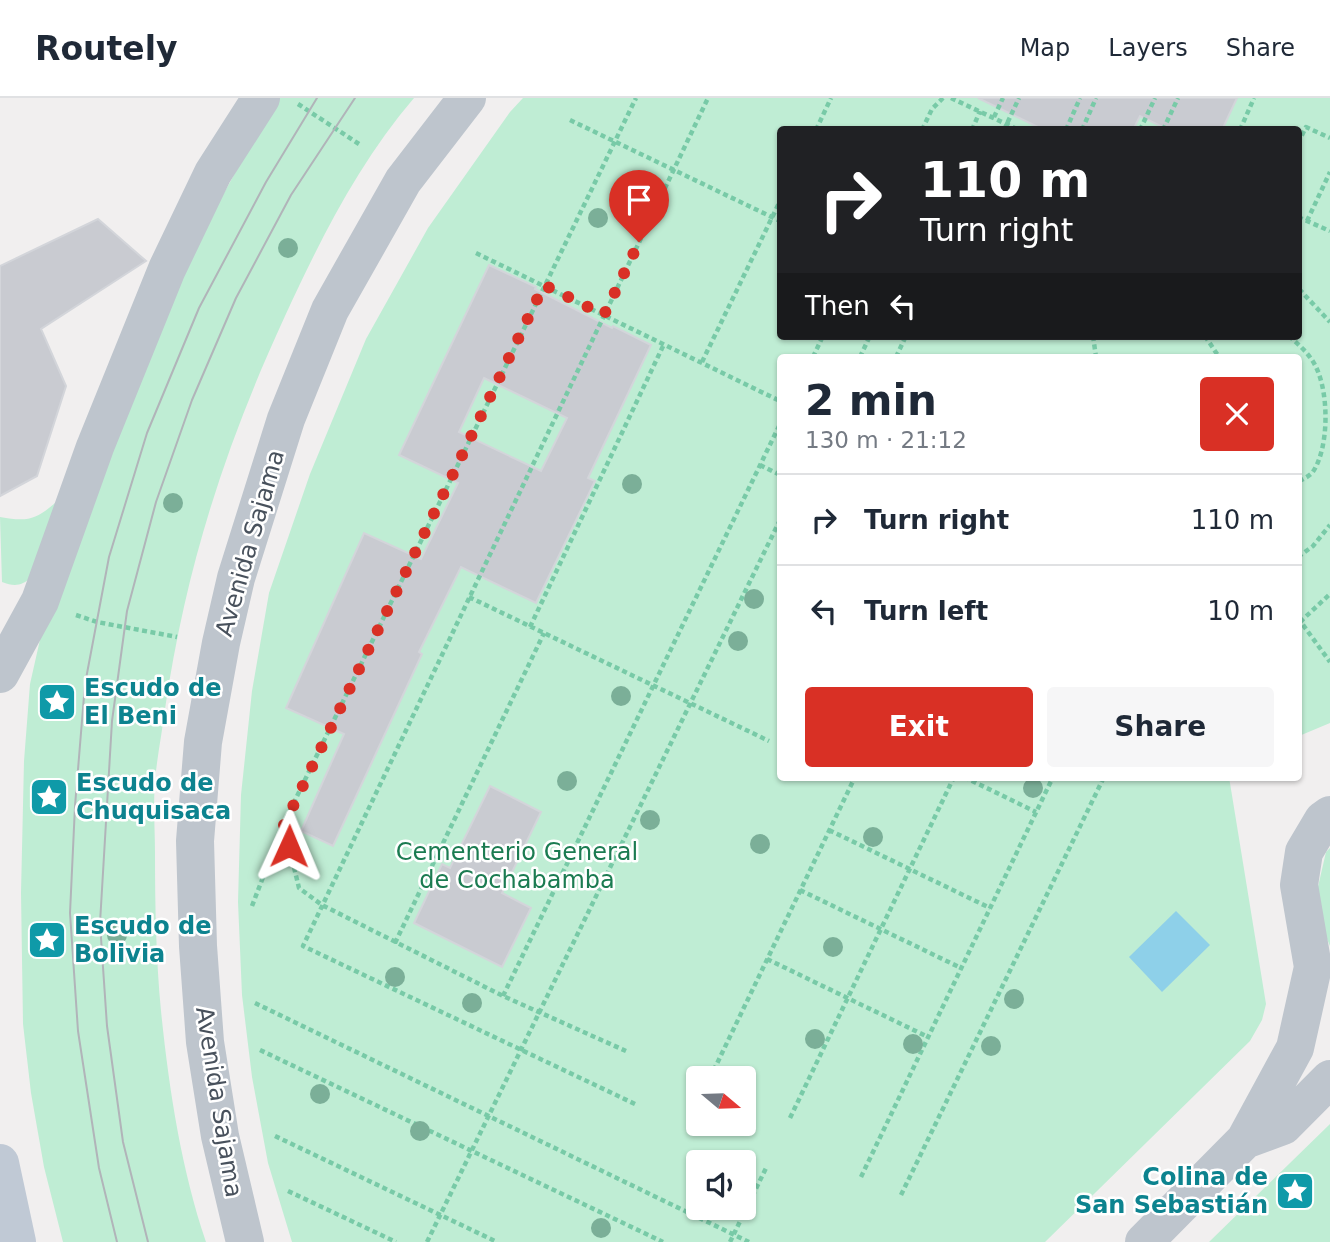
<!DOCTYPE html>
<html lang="en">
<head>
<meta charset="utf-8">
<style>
	body { margin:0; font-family:"DejaVu Sans",sans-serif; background:#f6f6f7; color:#1f2937; height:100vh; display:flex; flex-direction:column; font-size:26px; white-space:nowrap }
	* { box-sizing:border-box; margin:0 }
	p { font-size:23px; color:#747a83 }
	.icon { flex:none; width:38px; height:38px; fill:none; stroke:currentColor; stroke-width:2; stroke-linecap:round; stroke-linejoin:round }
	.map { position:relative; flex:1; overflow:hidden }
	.side { position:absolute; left:777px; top:256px; width:525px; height:427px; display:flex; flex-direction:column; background:#fff; border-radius:7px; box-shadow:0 2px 5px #0004 }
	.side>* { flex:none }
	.top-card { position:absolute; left:777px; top:28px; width:525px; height:214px; border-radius:7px; box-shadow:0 2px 5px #0004; background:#202124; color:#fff; overflow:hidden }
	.needle { width:46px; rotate:109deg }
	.fabs { position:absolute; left:686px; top:968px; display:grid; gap:14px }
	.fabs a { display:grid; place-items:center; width:70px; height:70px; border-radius:7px; background:#fff; box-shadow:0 2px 5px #0004; font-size:35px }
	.pin { position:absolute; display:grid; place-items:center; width:60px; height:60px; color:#fff; margin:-72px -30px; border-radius:50% 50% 50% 0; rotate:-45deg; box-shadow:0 0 7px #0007 }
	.pin .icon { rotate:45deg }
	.me { position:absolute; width:77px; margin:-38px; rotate:1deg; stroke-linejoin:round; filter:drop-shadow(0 0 5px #0008) }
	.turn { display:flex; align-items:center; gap:24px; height:147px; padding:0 28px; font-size:32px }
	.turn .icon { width:91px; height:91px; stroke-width:2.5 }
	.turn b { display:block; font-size:49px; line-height:60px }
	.then { display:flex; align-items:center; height:66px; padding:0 28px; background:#0003; gap:14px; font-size:26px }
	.round { display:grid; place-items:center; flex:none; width:74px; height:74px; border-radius:7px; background:#f6f6f7 }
	.headline { display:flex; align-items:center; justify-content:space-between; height:119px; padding:0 28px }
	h1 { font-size:42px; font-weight:800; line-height:52px }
	.primary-button { display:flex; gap:14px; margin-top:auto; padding:14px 28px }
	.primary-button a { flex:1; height:80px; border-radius:7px; background:#d93025; color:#fff; font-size:28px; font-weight:800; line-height:80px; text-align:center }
	.primary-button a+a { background:#f6f6f7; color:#1f2937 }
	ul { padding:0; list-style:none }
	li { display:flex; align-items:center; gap:21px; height:91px; padding:0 28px; border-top:2px solid #e0e1e3 }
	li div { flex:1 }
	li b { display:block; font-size:26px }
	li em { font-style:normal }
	header { display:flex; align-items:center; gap:42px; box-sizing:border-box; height:98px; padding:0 35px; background:#fff; border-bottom:2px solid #e0e1e3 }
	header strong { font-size:33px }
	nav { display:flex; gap:38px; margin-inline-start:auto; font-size:24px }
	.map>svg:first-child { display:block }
</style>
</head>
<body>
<header>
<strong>Routely</strong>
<nav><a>Map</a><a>Layers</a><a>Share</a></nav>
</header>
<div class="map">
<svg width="1330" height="1144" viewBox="0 0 1330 1144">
	<rect width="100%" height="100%" fill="#f1efef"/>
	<path fill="#bfedd4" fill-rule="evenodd" d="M277 0H414C359 64 320 142 285 218 225 348 186 469 165 611 162 635 157 659 155 683 153 707 155 731 155 755 155 808 156 860 161 913 169 991 181 1070 206 1144H63L44 1069 31 995 23 926 21 795 24 663 30 586 46 515 162 206Z
		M523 0H1330V625L1299 638 1298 259H780V679H1229L1266 906 1262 922 1250 943 1045 1144H292L268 1065 252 979 242 897 238 804 241 697 252 593 269 495 310 376 366 241 428 130 510 14ZM780 32H1298V238H780ZM698 980H744V1026H698ZM698 1064H744V1110H698Z
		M62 399 32 479C21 488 15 489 2 484L0 419C32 425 38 420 62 399Z
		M1330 750V848L1324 834 1317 793 1326 754Z
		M1330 1026V1144H1209Z"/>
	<path fill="#8ed0e9" d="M1176 813 1210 847 1162 894 1129 859Z"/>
	<path fill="#c9cbd1" stroke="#d3d5da" stroke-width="2" fill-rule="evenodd" d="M978 0H1237L1222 32H1169L1140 18 1133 32H1044Z
		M98 121 146 163 41 231 66 288 37 378 0 398V168Z
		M489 167 536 189 535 191 612 230 613 228 651 247 588 380 595 383 536 505 461 469 419 554 422 556 333 748 301 733 344 636 286 610 364 435 421 461 458 385 399 357ZM484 280 567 320 541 373 459 334Z
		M490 688 541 714 502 795 531 810 502 869 414 825 442 766 450 770Z"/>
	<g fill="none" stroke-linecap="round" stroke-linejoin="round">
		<path stroke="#78caa7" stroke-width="4.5" stroke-dasharray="5 3.5" stroke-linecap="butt" d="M951 0 1019 32
			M298 6 359 46
			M994 19 1003 0
			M570 22 780 123
			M816 32 831 0
			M922 32 932 11 943 0
			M972 32 980 13
			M1004 32 1019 0
			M1066 32 1080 0
			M1082 32 1096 0
			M1140 32 1155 0
			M1163 32 1178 0
			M1240 32 1254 0
			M1298 45 1306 29 1330 40
			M1298 119 1330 133
			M1307 123 1330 74
			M476 155 780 303
			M1299 191 1330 224
			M1093 238 1096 259
			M1205 238 1219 259
			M1289 238C1297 245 1306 253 1312 262 1330 288 1330 351 1312 375 1308 379 1303 381 1298 384
			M813 259 823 238
			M860 259 870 238
			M896 259 906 238
			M702 264 780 103
			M760 367 780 377
			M1298 459 1313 448 1330 427
			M469 499 769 643
			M76 517 97 524 177 539
			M1298 520 1330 564
			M1300 524 1330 496
			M530 529 664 246
			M964 679 1036 714
			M284 728 299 790 322 807 503 898 626 953
			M829 732 990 810
			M800 792 961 870
			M252 808 283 727 636 0
			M395 845 544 535
			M767 861 928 939
			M503 898 780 326
			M255 905 749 1144
			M260 952 663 1144
			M710 980 855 679
			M635 1006 303 848 708 0
			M790 1020 954 679
			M275 1038 497 1144
			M861 1079 1053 679
			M288 1093 396 1144
			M901 1097 1104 679
			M427 1144 780 422
			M730 1144 767 1068"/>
		<path stroke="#bec5cd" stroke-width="38" d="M0 576 40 503 95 349 167 171 213 75 261 0
			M1245 1042 1283 1028 1330 981
			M245 1144 220 1038 205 944 198 848 195 743 203 644 221 545 236 480 286 321 330 212 403 83 467 0
			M1144 1144 1245 1042 1295 950 1313 869 1299 787 1304 754 1323 722 1330 717"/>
		<path stroke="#c0c9d5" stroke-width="38" d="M0 1065 17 1144"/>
		<path stroke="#b1b4b9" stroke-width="2" d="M117 1144 99 1070 78 933 70 815 75 708 85 586 109 459 147 335 199 210 266 84 317 0
			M148 1144 123 1044 107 928 100 825 112 623 127 513 156 404 192 302 236 200 291 97 355 0"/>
	</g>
	<g fill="#7baf98">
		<circle cx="598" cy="120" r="10"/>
		<circle cx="288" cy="150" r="10"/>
		<circle cx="632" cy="386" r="10"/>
		<circle cx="173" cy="405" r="10"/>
		<circle cx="754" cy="501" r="10"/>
		<circle cx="738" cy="543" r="10"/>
		<circle cx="621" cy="598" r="10"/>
		<circle cx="567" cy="683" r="10"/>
		<circle cx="1033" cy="690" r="10"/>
		<circle cx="650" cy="722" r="10"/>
		<circle cx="873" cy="739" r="10"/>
		<circle cx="760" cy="746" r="10"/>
		<circle cx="117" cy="837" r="10"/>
		<circle cx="833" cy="849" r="10"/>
		<circle cx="395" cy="879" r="10"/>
		<circle cx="1014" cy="901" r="10"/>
		<circle cx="472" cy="905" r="10"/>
		<circle cx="815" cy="941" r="10"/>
		<circle cx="913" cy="946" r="10"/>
		<circle cx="991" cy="948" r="10"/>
		<circle cx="320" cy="996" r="10"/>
		<circle cx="420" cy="1033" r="10"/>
		<circle cx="1294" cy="1085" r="10"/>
		<circle cx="601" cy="1130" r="10"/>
	</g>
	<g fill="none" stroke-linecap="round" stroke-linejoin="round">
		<path stroke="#d93025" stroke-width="12" stroke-dasharray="0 21.6" d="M289 748 284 727 544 187 604 217 639 144"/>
	</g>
	<defs>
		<g id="sight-square" transform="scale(2.0125)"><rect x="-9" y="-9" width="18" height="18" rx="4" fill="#0f9aa8" stroke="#fff"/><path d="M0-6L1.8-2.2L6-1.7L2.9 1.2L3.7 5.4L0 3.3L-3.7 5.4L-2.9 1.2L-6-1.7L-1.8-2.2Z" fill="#fff"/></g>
	</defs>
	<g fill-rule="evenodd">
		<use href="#sight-square" x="57" y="604"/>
		<use href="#sight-square" x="49" y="699"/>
		<use href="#sight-square" x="47" y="842"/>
		<use href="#sight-square" x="1295" y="1093"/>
	</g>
	<g text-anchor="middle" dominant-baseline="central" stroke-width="5" stroke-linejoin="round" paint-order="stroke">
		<g font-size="24" fill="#48515c" stroke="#fff">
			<text transform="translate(250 445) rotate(-74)">Avenida Sajama</text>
			<text transform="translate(219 1004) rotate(81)">Avenida Sajama</text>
		</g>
		<g font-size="24" font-weight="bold" fill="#0d838f" stroke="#fff" text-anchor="start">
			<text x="84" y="590">Escudo de<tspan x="84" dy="28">El Beni</tspan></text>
			<text x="76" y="685">Escudo de<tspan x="76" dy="28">Chuquisaca</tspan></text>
			<text x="74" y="828">Escudo de<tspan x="74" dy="28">Bolivia</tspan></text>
			<text x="1268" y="1079" text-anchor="end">Colina de<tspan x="1268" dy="28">San Sebastián</tspan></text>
		</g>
		<g font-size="24" fill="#1b7b51" stroke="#fff">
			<text x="517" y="754">Cementerio General<tspan x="517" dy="28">de Cochabamba</tspan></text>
		</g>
	</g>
</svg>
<div class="fabs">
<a><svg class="needle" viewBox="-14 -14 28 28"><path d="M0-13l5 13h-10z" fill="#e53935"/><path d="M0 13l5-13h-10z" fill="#747a83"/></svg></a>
<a><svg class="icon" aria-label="sound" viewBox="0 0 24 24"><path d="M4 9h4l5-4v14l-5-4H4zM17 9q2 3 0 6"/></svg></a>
</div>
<div class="pin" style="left:639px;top:144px;background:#d93025"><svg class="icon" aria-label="arrive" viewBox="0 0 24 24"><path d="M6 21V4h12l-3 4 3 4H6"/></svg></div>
<svg class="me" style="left:289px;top:748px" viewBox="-20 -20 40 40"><path d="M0-17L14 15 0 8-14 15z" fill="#d93025" stroke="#fff" stroke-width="4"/></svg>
<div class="top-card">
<div class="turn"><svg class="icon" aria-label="right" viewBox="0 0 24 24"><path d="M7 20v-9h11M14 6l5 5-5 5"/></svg><div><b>110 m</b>Turn right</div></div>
<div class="then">Then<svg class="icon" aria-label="left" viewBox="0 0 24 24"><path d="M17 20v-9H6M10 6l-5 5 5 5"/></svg></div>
</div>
<section class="side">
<div class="headline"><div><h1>2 min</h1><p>130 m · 21:12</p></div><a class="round" style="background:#d93025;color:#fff"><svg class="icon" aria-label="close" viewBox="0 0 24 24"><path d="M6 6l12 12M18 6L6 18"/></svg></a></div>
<ul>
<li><svg class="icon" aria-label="right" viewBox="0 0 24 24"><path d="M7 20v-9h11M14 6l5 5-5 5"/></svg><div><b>Turn right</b></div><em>110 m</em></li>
<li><svg class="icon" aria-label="left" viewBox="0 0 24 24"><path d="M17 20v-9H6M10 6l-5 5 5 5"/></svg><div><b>Turn left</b></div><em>10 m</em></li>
</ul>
<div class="primary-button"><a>Exit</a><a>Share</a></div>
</section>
</div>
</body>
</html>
